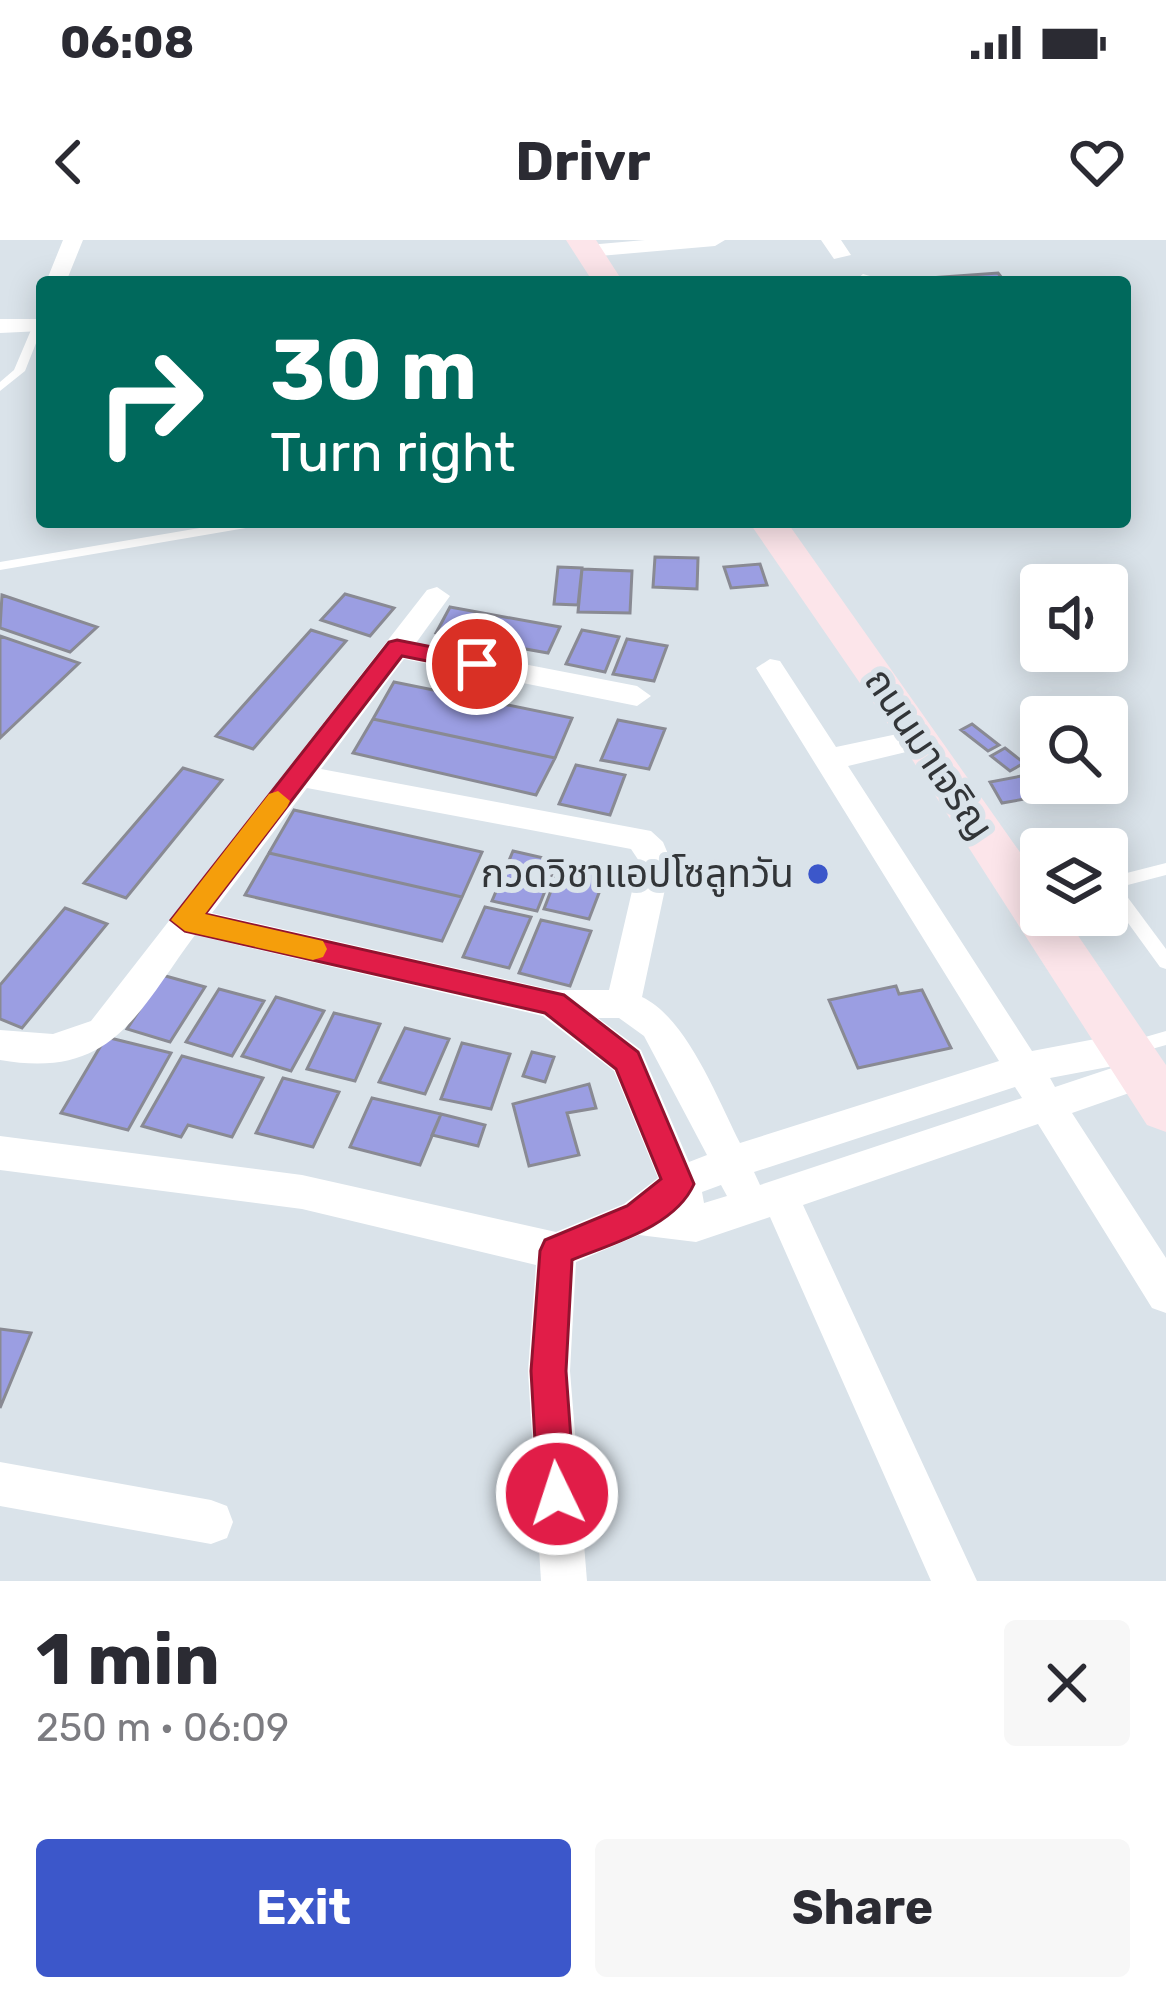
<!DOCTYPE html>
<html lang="en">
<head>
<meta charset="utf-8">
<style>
	body { margin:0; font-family:Rubik,"Noto Sans Thai",sans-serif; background:#f7f7f7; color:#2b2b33; height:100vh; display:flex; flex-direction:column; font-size:45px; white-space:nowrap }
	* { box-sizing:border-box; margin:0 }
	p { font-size:39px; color:#7c7c81 }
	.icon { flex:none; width:66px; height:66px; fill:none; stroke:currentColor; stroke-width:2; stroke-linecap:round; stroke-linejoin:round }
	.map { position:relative; height:1341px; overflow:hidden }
	.side { display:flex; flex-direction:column; background:#fff; flex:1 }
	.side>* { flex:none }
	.guide { position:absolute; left:36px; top:36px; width:1095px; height:252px; border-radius:12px; box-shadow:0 6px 30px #0003; background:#00695c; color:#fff; overflow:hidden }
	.fabs { position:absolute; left:1020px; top:324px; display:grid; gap:24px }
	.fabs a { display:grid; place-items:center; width:108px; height:108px; border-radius:12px; background:#fff; box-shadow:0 6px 30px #0003; font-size:60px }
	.pin { position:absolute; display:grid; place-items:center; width:102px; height:102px; color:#fff; margin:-51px; border:6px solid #fff; border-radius:50%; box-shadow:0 3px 12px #0007 }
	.me { position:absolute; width:132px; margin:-66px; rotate:356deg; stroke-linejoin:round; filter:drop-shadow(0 0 9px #0008) }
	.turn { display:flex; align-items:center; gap:42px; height:252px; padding:0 36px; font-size:54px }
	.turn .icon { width:156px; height:156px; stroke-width:2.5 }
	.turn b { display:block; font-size:84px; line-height:102px }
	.round { display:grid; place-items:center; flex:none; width:126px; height:126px; border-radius:12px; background:#f7f7f7 }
	.overview { display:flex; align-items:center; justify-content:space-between; height:204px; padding:0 36px }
	h1 { font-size:72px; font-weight:700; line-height:90px }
	.button { display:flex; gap:24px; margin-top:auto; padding:24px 36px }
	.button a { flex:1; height:138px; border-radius:12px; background:#3c57ca; color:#fff; font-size:48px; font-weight:700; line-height:138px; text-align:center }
	.button a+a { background:#f7f7f7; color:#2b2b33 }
	.status { display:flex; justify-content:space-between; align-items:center; height:84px; padding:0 60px; background:#fff; direction:ltr }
	.status svg { height:33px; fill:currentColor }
	header { display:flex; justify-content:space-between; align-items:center; height:156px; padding:0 36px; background:#fff; font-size:54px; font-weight:700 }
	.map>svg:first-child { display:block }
</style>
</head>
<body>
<div class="status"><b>06:08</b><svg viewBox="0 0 49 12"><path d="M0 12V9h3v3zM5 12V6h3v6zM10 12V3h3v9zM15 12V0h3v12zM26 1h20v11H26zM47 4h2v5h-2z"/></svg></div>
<header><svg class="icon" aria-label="back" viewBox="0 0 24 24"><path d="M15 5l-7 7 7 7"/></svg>Drivr<svg class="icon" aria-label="heart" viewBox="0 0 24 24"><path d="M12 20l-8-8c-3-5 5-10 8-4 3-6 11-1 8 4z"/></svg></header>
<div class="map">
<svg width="1166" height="1341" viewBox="0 0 1166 1341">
	<rect width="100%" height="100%" fill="#dae3ea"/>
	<path fill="#9b9ee2" stroke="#898a93" stroke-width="3" d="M998 33 1005 42 901 40Z
		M655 317 698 318 697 349 653 347Z
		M760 324 767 345 731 348 724 327Z
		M558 327 582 328 578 365 554 364Z
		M582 329 632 331 630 373 578 372Z
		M345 354 394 368 370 396 321 380Z
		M2 355 97 387 70 412 0 388Z
		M450 367 560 387 548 413 436 393Z
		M311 390 346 401 253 509 216 496Z
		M582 390 619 397 605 432 566 424Z
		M0 396 79 423 0 498Z
		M627 399 667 406 654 441 613 434Z
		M394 442 572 478 555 518 373 479Z
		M373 479 555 518 536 555 353 513Z
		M618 480 665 489 649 529 601 520Z
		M972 484 999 505 988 511 961 490Z
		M1005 508 1024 523 1010 531 991 516Z
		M576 525 625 535 610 575 559 564Z
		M183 528 222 540 126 658 84 643Z
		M1027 535 1034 547 1058 543 1064 552 1002 563 990 542Z
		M294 570 482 612 462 657 269 613Z
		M513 611 557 621 537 671 492 661Z
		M269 613 462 657 442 701 245 655Z
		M562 622 607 632 589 679 544 669Z
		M485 667 531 677 509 728 463 717Z
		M65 668 107 684 22 788 0 779V745Z
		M541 680 591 691 570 746 519 733Z
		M162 735 205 747 170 802 127 789Z
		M896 746 899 754 922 750 951 808 858 828 829 760Z
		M219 749 264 761 232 816 186 802Z
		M276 757 324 771 291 831 242 816Z
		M334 773 380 784 355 841 307 829Z
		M405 788 449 799 425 854 379 842Z
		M106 797 171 813 128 890 61 873Z
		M462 803 510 814 491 869 441 859Z
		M532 812 554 817 545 842 523 836Z
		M182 816 263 838 232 897 188 885 181 897 142 886Z
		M283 838 339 852 313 907 256 893Z
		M589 844 596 868 567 873 579 915 529 926 513 864Z
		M372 858 441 874 420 925 350 907Z
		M441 874 485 885 478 906 432 895Z
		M0 1089 31 1093 0 1168Z"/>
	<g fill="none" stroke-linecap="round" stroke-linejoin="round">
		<path fill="#fff" fill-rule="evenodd" d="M34 83H42V88L25 131 0 151V142L14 130Z
			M235 282H263L257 286 0 330V322Z
			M1166 623V635L1120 647 1166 709V729L1160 727 1107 654V638Z
			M1166 791V805L1134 814 1128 812 1125 807 1128 802Z"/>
		<path fill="#fff" fill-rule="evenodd" d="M63 0H83L66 42H46Z
			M645 0H725L715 6 588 17 578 11 588 5Z
			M821 0H841L851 15 834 19Z
			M863 34 870 36 873 42H853Z
			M0 79H42V91L0 93Z
			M437 347 450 356 416 403 637 446 651 456 637 466 404 419 321 529 651 591 663 602 671 621 642 757C687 778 718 860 740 903L999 821 756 428 770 419 780 421 836 507 921 489 931 492 936 499 931 506 848 526 1032 811 1127 793 1140 797 1145 808 1140 818 1155 822 1160 833 1155 844 1072 873 1166 1018V1073L1152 1068 1038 884 803 965 977 1341H931L770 977 696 1002 639 995 576 1022 570 1131 587 1341H541L528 1131 536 1025 302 969 0 930V896L302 935 556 992 624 964 658 938 614 831 543 776 195 695C137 773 113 840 0 820V790L53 794 91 781 427 350ZM307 548 631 609 639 621 609 750H553L212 673ZM598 778H619L644 796 707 915 689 922 641 810ZM1124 824 1055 847 1050 838ZM1015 847 1022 858 760 945 754 932ZM721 945 727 956 704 963 702 952Z
			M0 1222 211 1260 227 1266 233 1282 227 1298 211 1304 0 1266Z"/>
		<path fill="#fce5ea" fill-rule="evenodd" d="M566 0H596L623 42H593Z
			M749 282H787L1041 642V675H1064L1166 825V892L1147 885 906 510Z"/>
	</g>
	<path fill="#e11d48" stroke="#92132f" stroke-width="3" d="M397 400 477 416 489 424 477 431 402 416 205 674 564 755 638 812 694 944C675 987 613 1003 572 1020L566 1131 575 1254 570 1267 557 1272 544 1267 538 1254 531 1131 540 1011 545 1000 627 966 661 939 616 829 545 773 185 691 171 680 389 402Z"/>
	<path fill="#f59e0b" d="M278 551 290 561 287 567 205 674 323 701 327 709 323 717 313 720 185 691 171 680 269 554Z"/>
	<circle fill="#3c57ca" stroke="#dae3ea" stroke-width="4.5" cx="818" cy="634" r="12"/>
	<g text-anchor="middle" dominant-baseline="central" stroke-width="12" stroke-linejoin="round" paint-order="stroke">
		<g font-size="39" fill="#323538" stroke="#dae3ea">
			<text transform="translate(929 514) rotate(56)">ถนนมาเจริญ</text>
		</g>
		<g font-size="39" fill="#323538" stroke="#dae3ea" text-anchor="end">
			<text x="794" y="634">กวดวิชาแอปโซลูทวัน</text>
		</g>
	</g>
</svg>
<div class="fabs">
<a><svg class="icon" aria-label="sound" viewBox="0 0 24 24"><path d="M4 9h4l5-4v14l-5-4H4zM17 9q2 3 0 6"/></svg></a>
<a><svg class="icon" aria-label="search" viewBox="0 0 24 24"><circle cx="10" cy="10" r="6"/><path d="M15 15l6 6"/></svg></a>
<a><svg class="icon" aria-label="layers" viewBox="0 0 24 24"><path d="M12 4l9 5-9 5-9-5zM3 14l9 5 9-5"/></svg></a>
</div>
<div class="pin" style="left:477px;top:424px;background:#d93025"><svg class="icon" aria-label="arrive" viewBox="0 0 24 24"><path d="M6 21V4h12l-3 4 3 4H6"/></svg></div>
<svg class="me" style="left:557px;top:1254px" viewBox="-20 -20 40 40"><circle r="17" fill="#e11d48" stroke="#fff" stroke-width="3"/><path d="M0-11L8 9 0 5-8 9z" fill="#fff"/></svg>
<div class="guide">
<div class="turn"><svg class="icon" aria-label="right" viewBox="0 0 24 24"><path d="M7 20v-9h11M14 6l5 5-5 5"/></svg><div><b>30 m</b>Turn right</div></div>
</div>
</div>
<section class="side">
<div class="overview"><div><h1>1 min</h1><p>250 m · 06:09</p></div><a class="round"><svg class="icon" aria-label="close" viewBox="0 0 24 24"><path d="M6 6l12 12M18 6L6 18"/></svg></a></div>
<div class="button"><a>Exit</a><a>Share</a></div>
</section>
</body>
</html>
